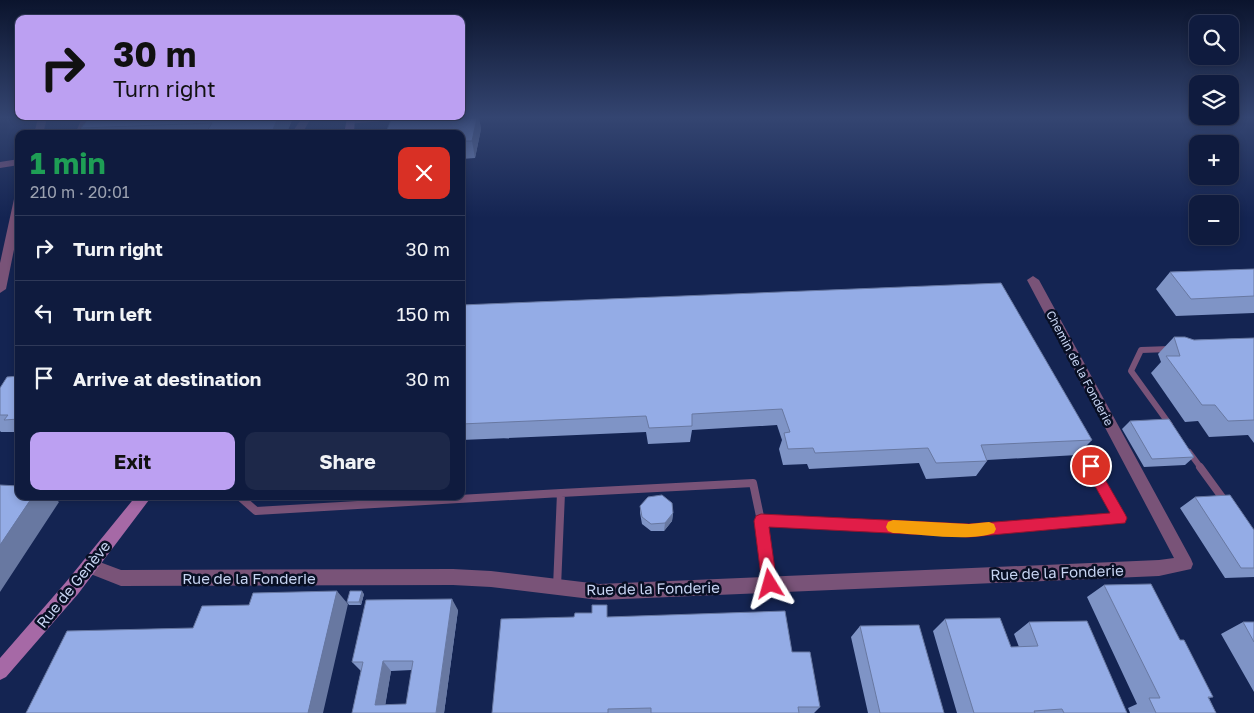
<!DOCTYPE html>
<html lang="en">
<head>
<meta charset="utf-8">
<style>
	body { margin:0; font-family:"Golos Text",sans-serif; background:#1d2849; color:#f1f3f6; height:100vh; display:flex; flex-direction:column; font-size:19px; white-space:nowrap }
	* { box-sizing:border-box; margin:0 }
	p { font-size:16px; color:#9ba1b0 }
	.icon { flex:none; width:28px; height:28px; fill:none; stroke:currentColor; stroke-width:2; stroke-linecap:round; stroke-linejoin:round }
	.map { position:relative; flex:1; overflow:hidden }
	.side { position:absolute; left:15px; top:130px; width:450px; height:370px; display:flex; flex-direction:column; background:#0f1b3e; border-radius:10px; box-shadow:0 2px 8px #0003,0 0 0 1px #2f3958 }
	.side>* { flex:none }
	.hud { position:absolute; left:15px; top:15px; width:450px; height:105px; border-radius:10px; box-shadow:0 2px 8px #0003,0 0 0 1px #2f3958; background:#bca0f2; color:#111; overflow:hidden }
	.fabs { position:absolute; left:1189px; top:15px; display:grid; gap:10px }
	.fabs a { display:grid; place-items:center; width:50px; height:50px; border-radius:10px; background:#0f1b3e; box-shadow:0 2px 8px #0003,0 0 0 1px #2f3958; font-size:25px }
	.pin { position:absolute; display:grid; place-items:center; width:42px; height:42px; color:#fff; margin:-21px; border:2px solid #fff; border-radius:50%; box-shadow:0 1px 5px #0007 }
	.me { position:absolute; width:55px; margin:-28px; rotate:352deg; stroke-linejoin:round; filter:drop-shadow(0 0 4px #0008) }
	.turn { display:flex; align-items:center; gap:18px; height:105px; padding:0 15px; font-size:22px }
	.turn .icon { width:65px; height:65px; stroke-width:2.5 }
	.turn b { display:block; font-size:35px; line-height:42px }
	.round { display:grid; place-items:center; flex:none; width:52px; height:52px; border-radius:10px; background:#1d2849 }
	.head { display:flex; align-items:center; justify-content:space-between; height:85px; padding:0 15px }
	h1 { font-size:30px; font-weight:700; line-height:38px; color:#1e9e55 }
	.cta { display:flex; gap:10px; margin-top:auto; padding:10px 15px }
	.cta a { flex:1; height:58px; border-radius:10px; background:#bca0f2; color:#111; font-size:20px; font-weight:700; line-height:58px; text-align:center }
	.cta a+a { background:#1d2849; color:#f1f3f6 }
	ul { padding:0; list-style:none }
	li { display:flex; align-items:center; gap:15px; height:65px; padding:0 15px; border-top:1px solid #2f3958 }
	li div { flex:1 }
	li b { display:block; font-size:19px }
	li em { font-style:normal }
	.map>svg:first-child { display:block }
</style>
</head>
<body>
<div class="map">
<svg width="1254" height="713" viewBox="0 0 1254 713">
	<rect width="100%" height="100%" fill="#142452"/>
	<g fill="none" stroke-linecap="round" stroke-linejoin="round">
		<path stroke="#795378" stroke-width="5" d="M351 121 379 119"/>
		<path stroke="#795378" stroke-width="6" d="M1170 349 1141 350 1131 371 1170 425
			M1079 444 1092 468
			M1189 452 1201 468"/>
		<path stroke="#795378" stroke-width="8" d="M1200 467 1224 500
			M561 493 753 483 761 521
			M239 496 256 511 561 493 557 587
			M770 584 761 521 969 530 1120 518 1092 467"/>
		<path fill="#795378" fill-rule="evenodd" d="M38 118H47L43 134H34Z
			M82 118H91L84 134H75Z
			M302 118H311L302 134H291Z
			M19 159V165L0 168V162Z
			M19 196V225L6 289 0 293V263L14 199Z
			M1033 276 1039 280 1191 559 1193 564 1191 569 1159 576 599 600 491 587 453 585 121 586 83 571 81 566 83 561 89 558 121 570 453 569 491 571 599 584 1159 560 1174 558 1027 280Z"/>
		<path fill="#a669a6" fill-rule="evenodd" d="M347 118H355L354 134H344Z
			M136 496H152L78 594 6 677 0 680V658L66 582Z"/>
	</g>
	<path fill="#7f94c6" fill-rule="evenodd" d="M89 118H293L286 134H85L81 128Z
		M392 118H479L481 129 475 158 461 159V134H387L386 132Z
		M1254 269V313L1176 316 1156 289 1170 272Z
		M461 305 1092 440 1077 455 987 460V461L976 476 926 479 919 463 809 469 807 464 783 465 779 449 782 440 777 425 692 430 690 442 648 444 646 432 461 440Z
		M1174 337 1194 340 1254 338V443L1248 435 1209 437 1198 421 1185 422 1151 373 1161 362 1158 354Z
		M19 376V432H1L0 431V388Z
		M1130 421 1194 457 1185 465 1144 467 1122 429Z
		M1195 497 1254 530V577L1225 578 1180 508Z
		M640 506 673 513 672 521 664 531H651L642 524 640 513Z
		M1104 585 1213 697 1209 698 1216 713H1130L1128 708 1137 704 1087 597Z
		M364 594 361 605H349L347 602Z
		M458 610 444 713H352L361 671 352 662ZM412 670 406 704 385 705 391 671Z
		M945 619 1011 647H1019L1014 634 1029 622 1127 713H957L933 631Z
		M1243 622H1254V692L1221 634Z
		M860 626 944 713H868L851 637Z
		M792 652 820 707 814 713H492Z"/>
	<path fill="#6878a1" d="M278 118H293L286 134H271Z
		M477 118H479L481 129 475 158 472 141Z
		M33 496H52L59 502 0 592V545Z
		M673 513 672 521 664 531 665 523Z
		M337 591 348 604 323 713H308Z
		M362 591 364 594 361 605 359 602Z
		M452 599 458 610 444 713H436Z
		M383 661 391 671 384 713 375 705Z"/>
	<path fill="#94ace6" stroke="#6878a1" fill-rule="evenodd" d="M89 118H278L271 134H205L212 123 81 128Z
		M392 118H477L472 141H461V134H420L421 132H386Z
		M1254 269V296L1191 299 1170 272Z
		M1001 283 1092 440 981 445 987 461 936 463 928 448 815 453 813 448 788 449 784 433 790 432 782 409 692 414V426L649 428 646 416 461 424V305Z
		M1174 337H1185L1194 340 1254 338V420L1228 421 1215 405H1202L1166 356H1180Z
		M19 376V419L4 420 8 415H0V388L7 377Z
		M1169 419 1194 457 1152 459 1130 421Z
		M0 485 19 486V496H33L0 545Z
		M662 495 672 503 673 513 665 523 651 524 642 517 640 506 648 497Z
		M1230 495 1254 530V568H1241L1195 497Z
		M1151 584 1180 640H1184L1213 697H1208L1216 713H1156L1149 698H1160L1104 585Z
		M337 591 308 713H26L67 631 193 628 202 606 249 605 253 593Z
		M350 591H362L359 602H347Z
		M452 599 436 713H352L363 662H352L366 600ZM383 661H413L406 704 375 705Z
		M592 605H607V617L785 611 792 652H810L820 707H798L799 713H651V708L608 709V713H492L501 619 574 617 575 613H592Z
		M1000 618 1011 647 1038 646 1029 622 1087 621 1127 713H1064L1062 709 1034 711 1035 713H974L945 619Z
		M1243 622H1254V642Z
		M919 625 944 713H880L860 626Z"/>
	<linearGradient id="sky" x2="0" y2="1"><stop stop-color="#0b142d"/><stop offset="0.54" stop-color="#344571"/><stop offset="1" stop-color="#344571" stop-opacity="0"/></linearGradient>
	<rect width="1254" height="218" fill="url(#sky)"/>
	<path fill="#e11d48" stroke="#92132f" d="M1091 460 1095 462 1125 514 1127 518 1125 523 969 537 769 527 777 584 775 589 770 591 764 589 762 584 754 521 756 516 761 514 969 524 1110 513 1084 466 1086 462Z"/>
	<path fill="#f59e0b" d="M893 520 969 524 989 522 994 524 996 529 994 533C971 542 918 534 893 533L888 531 886 527 888 522Z"/>
	<g text-anchor="middle" dominant-baseline="central" stroke-width="5" stroke-linejoin="round" paint-order="stroke">
		<g font-size="12" fill="#c7d4f2" stroke="#080f24">
			<text transform="translate(1080 368) rotate(62)">Chemin de la Fonderie</text>
		</g>
		<g font-size="15" fill="#c7d4f2" stroke="#080f24">
			<text transform="translate(1057 572) rotate(-2)">Rue de la Fonderie</text>
			<text x="249" y="578">Rue de la Fonderie</text>
			<text transform="translate(73 584) rotate(-51)">Rue de Genève</text>
			<text transform="translate(653 588) rotate(-1)">Rue de la Fonderie</text>
		</g>
	</g>
</svg>
<div class="fabs">
<a><svg class="icon" aria-label="search" viewBox="0 0 24 24"><circle cx="10" cy="10" r="6"/><path d="M15 15l6 6"/></svg></a>
<a><svg class="icon" aria-label="layers" viewBox="0 0 24 24"><path d="M12 4l9 5-9 5-9-5zM3 14l9 5 9-5"/></svg></a>
<a>+</a>
<a>−</a>
</div>
<div class="pin" style="left:1091px;top:466px;background:#d93025"><svg class="icon" aria-label="arrive" viewBox="0 0 24 24"><path d="M6 21V4h12l-3 4 3 4H6"/></svg></div>
<svg class="me" style="left:770px;top:584px" viewBox="-20 -20 40 40"><path d="M0-17L14 15 0 8-14 15z" fill="#e11d48" stroke="#fff" stroke-width="4"/></svg>
<div class="hud">
<div class="turn"><svg class="icon" aria-label="right" viewBox="0 0 24 24"><path d="M7 20v-9h11M14 6l5 5-5 5"/></svg><div><b>30 m</b>Turn right</div></div>
</div>
<section class="side">
<div class="head"><div><h1>1 min</h1><p>210 m · 20:01</p></div><a class="round" style="background:#d93025;color:#fff"><svg class="icon" aria-label="close" viewBox="0 0 24 24"><path d="M6 6l12 12M18 6L6 18"/></svg></a></div>
<ul>
<li><svg class="icon" aria-label="right" viewBox="0 0 24 24"><path d="M7 20v-9h11M14 6l5 5-5 5"/></svg><div><b>Turn right</b></div><em>30 m</em></li>
<li><svg class="icon" aria-label="left" viewBox="0 0 24 24"><path d="M17 20v-9H6M10 6l-5 5 5 5"/></svg><div><b>Turn left</b></div><em>150 m</em></li>
<li><svg class="icon" aria-label="arrive" viewBox="0 0 24 24"><path d="M6 21V4h12l-3 4 3 4H6"/></svg><div><b>Arrive at destination</b></div><em>30 m</em></li>
</ul>
<div class="cta"><a>Exit</a><a>Share</a></div>
</section>
</div>
</body>
</html>
